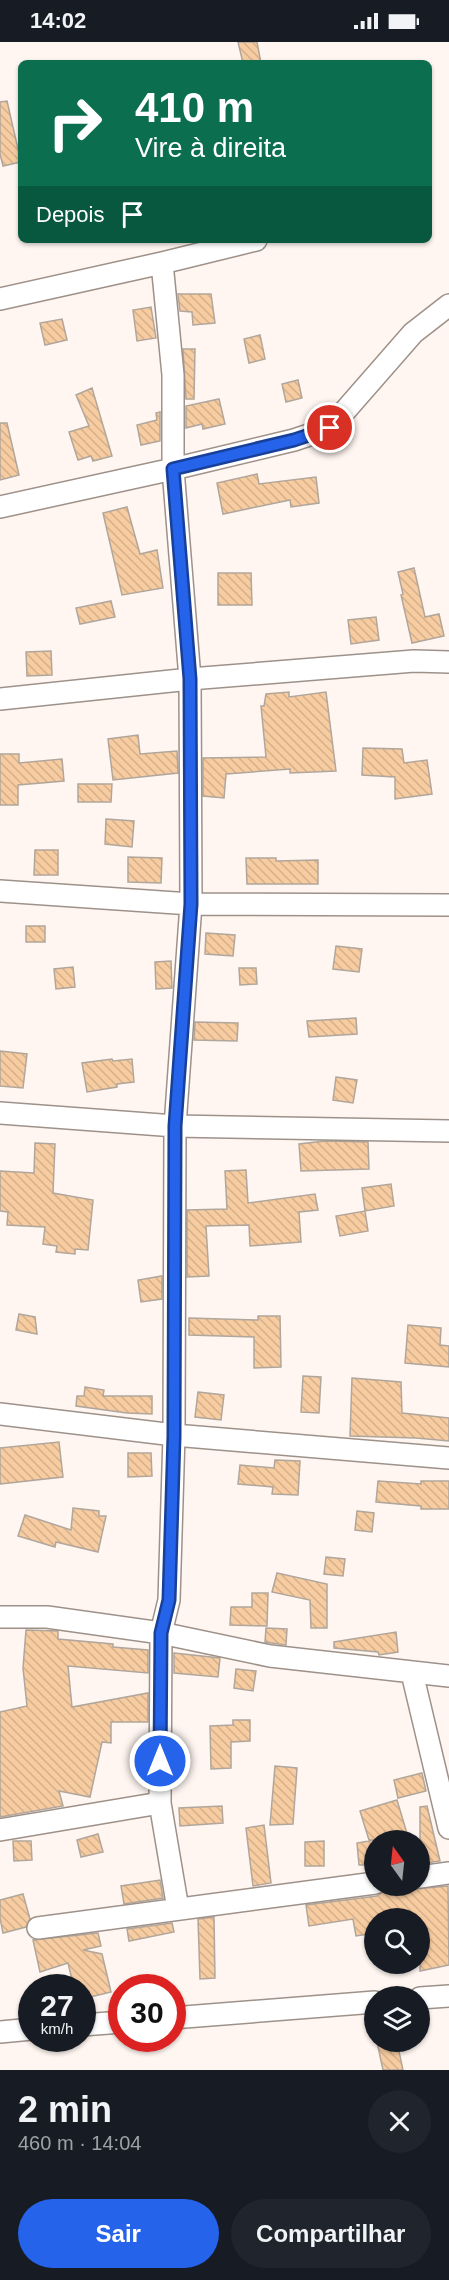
<!DOCTYPE html>
<html lang="pt">
<head>
<meta charset="utf-8">
<style>
	body { margin:0; font-family:Helvetica,sans-serif; background:#20242c; color:#f1f3f6; height:100vh; display:flex; flex-direction:column; font-size:22px; white-space:nowrap }
	* { box-sizing:border-box; margin:0 }
	p { font-size:20px; color:#9ea1a6 }
	.icon { flex:none; width:33px; height:33px; fill:none; stroke:currentColor; stroke-width:2; stroke-linecap:round; stroke-linejoin:round }
	.map { position:relative; height:2028px; overflow:hidden }
	.side { display:flex; flex-direction:column; background:#171b24; flex:1 }
	.side>* { flex:none }
	.banner { position:absolute; left:18px; top:18px; width:414px; height:183px; border-radius:9px; box-shadow:0 2px 4px #0004; background:#0b6e4f; color:#fff; overflow:hidden }
	.needle { width:39px; rotate:345deg }
	.tools { position:absolute; left:364px; top:1788px; display:grid; gap:12px }
	.tools a { display:grid; place-items:center; width:66px; height:66px; border-radius:50%; background:#171b24; box-shadow:0 2px 4px #0004; font-size:30px }
	.speed { position:absolute; left:18px; top:1932px; display:flex; gap:12px; font-size:30px; font-weight:700; text-align:center }
	.speed>* { display:grid; place-content:center; width:78px; height:78px; border-radius:50%; background:#171b24; box-shadow:0 2px 4px #0004; line-height:1 }
	.speed small { font-size:15px; font-weight:400 }
	.speed .limit { border:9px solid #d22; background:#fff; color:#111 }
	.pin { position:absolute; display:grid; place-items:center; width:51px; height:51px; color:#fff; margin:-26px; border:3px solid #fff; border-radius:50%; box-shadow:0 2px 6px #0007 }
	.me { position:absolute; width:66px; margin:-33px; rotate:0deg; stroke-linejoin:round; filter:drop-shadow(0 0 4px #0008) }
	.turn { display:flex; align-items:center; gap:21px; height:126px; padding:0 18px; font-size:27px }
	.turn .icon { width:78px; height:78px; stroke-width:2.5 }
	.turn b { display:block; font-size:42px; line-height:51px }
	.then { display:flex; align-items:center; height:57px; padding:0 18px; background:#0003; gap:12px; font-size:22px }
	.round { display:grid; place-items:center; flex:none; width:63px; height:63px; border-radius:32px; background:#20242c }
	.head { display:flex; align-items:center; justify-content:space-between; height:102px; padding:0 18px }
	h1 { font-size:36px; font-weight:800; line-height:45px }
	.primary-button { display:flex; gap:12px; margin-top:auto; padding:12px 18px }
	.primary-button a { flex:1; height:69px; border-radius:36px; background:#2563eb; color:#fff; font-size:24px; font-weight:800; line-height:69px; text-align:center }
	.primary-button a+a { background:#20242c; color:#f1f3f6 }
	.status { display:flex; justify-content:space-between; align-items:center; height:42px; padding:0 30px; background:#171b24; direction:ltr }
	.status svg { height:16px; fill:currentColor }
	.map>svg:first-child { display:block }
</style>
</head>
<body>
<div class="status"><b>14:02</b><svg viewBox="0 0 49 12"><path d="M0 12V9h3v3zM5 12V6h3v6zM10 12V3h3v9zM15 12V0h3v12zM26 1h20v11H26zM47 4h2v5h-2z"/></svg></div>
<div class="map">
<svg width="449" height="2028" viewBox="0 0 449 2028">
	<defs>
		<pattern id="building-back-hatch" width="6" height="6" patternUnits="userSpaceOnUse" patternTransform="scale(1.5)"><rect width="6" height="6" fill="#f7cca1"/><path d="M-1 5l2 2M0 0l6 6M5-1l2 2" fill="none" stroke="#d4b08b"/></pattern>
	</defs>
	<rect width="100%" height="100%" fill="#fff6f1"/>
	<path fill="url(#building-back-hatch)" stroke="#b1a69b" stroke-width="1.5" d="M238 0H257L261 21H243Z
		M7 59 21 120 3 124 0 112V60Z
		M178 252H211L215 281 193 283 192 270 180 269Z
		M151 265 156 296 137 299 133 268Z
		M62 277 67 298 45 303 40 281Z
		M260 293 265 317 249 321 244 297Z
		M183 307H195L194 357H186Z
		M298 338 302 356 286 360 282 342Z
		M92 346 112 414 93 419 91 414 78 418 69 390 89 384 76 353Z
		M219 357 225 382 203 387 202 382 186 386V364Z
		M160 370V399L141 403 137 383 157 378 156 371Z
		M0 381H7L19 433 0 438Z
		M257 432 259 442 316 435 319 461 291 465 290 458 223 472 217 441Z
		M127 465 140 512 157 508 163 546 122 553 103 471Z
		M414 526 425 575 439 572 444 594 412 601 401 553 403 552 398 530Z
		M218 531H251L252 563H218Z
		M111 559 115 575 80 582 76 566Z
		M376 575 379 598 351 602 348 578Z
		M51 609 52 633 27 634 26 610Z
		M289 650V655L326 650 336 729 290 731V727L226 732 224 756 203 754V716L266 715 261 664H264L266 652Z
		M138 693 140 712 177 709 178 731 113 738 108 697Z
		M363 706 402 707 404 721 427 718 432 752 395 757V735L362 733Z
		M0 712H19V721L62 717 64 739 18 743V763H0Z
		M78 742H112L111 760H78Z
		M106 777 134 779 132 805 105 802Z
		M35 808H58V833H34Z
		M128 815 162 816 161 841 128 840Z
		M246 816H276V819L318 818V842H247Z
		M26 884H45V900H26Z
		M206 891 235 893 233 914 205 912Z
		M336 904 362 907 359 930 333 927Z
		M171 919 172 946 156 947 155 920Z
		M73 925 75 945 56 947 54 927Z
		M239 926H256L257 942 240 943Z
		M356 976 357 992 309 995 307 979Z
		M195 980 238 981 237 999 194 998Z
		M0 1009 27 1012 23 1046 0 1044Z
		M112 1017 113 1019 132 1017 134 1040 117 1042V1045L87 1050 82 1021Z
		M336 1035 357 1038 353 1061 333 1058Z
		M325 1099 368 1100 369 1127 301 1129 299 1102Z
		M35 1101 55 1102 53 1151 93 1158 88 1208 75 1207V1212L56 1210 57 1204 43 1202 45 1185 7 1183 8 1170 0 1169V1129L34 1131Z
		M246 1128 248 1161 315 1152 318 1168 299 1170 301 1200 250 1204 249 1183 206 1184 209 1234 187 1235V1168L227 1167 225 1129Z
		M391 1142 394 1164 365 1169 362 1146Z
		M365 1169 368 1189 340 1194 336 1174Z
		M162 1234V1257L141 1260 138 1238Z
		M19 1272 35 1275 37 1292 16 1288Z
		M258 1274H280L281 1325 254 1326V1295L189 1293V1276L258 1278Z
		M408 1283 441 1286 440 1303 449 1304V1325L405 1321Z
		M303 1334 321 1335 319 1371 301 1370Z
		M352 1336 401 1340 402 1371 449 1376V1399L416 1396 350 1394Z
		M85 1345 104 1348 103 1354H152V1372L127 1371 76 1364 77 1354H84Z
		M198 1350 224 1353 221 1378 195 1375Z
		M59 1400 63 1435 0 1442V1406Z
		M128 1411H151L152 1434 128 1435Z
		M275 1418 300 1419 298 1453 272 1452 273 1445 238 1442 240 1423 274 1426Z
		M378 1439 421 1442V1439H449V1467H421V1464L376 1460Z
		M73 1466 99 1469V1474H106L98 1510 56 1500 55 1505 18 1494 25 1473 71 1488Z
		M357 1469 374 1471 372 1490 355 1488Z
		M326 1515 345 1517 343 1534 324 1532Z
		M277 1531 327 1542V1586H311L310 1558 272 1550Z
		M252 1551H268L267 1584 230 1583 231 1565H252Z
		M266 1586 287 1587 286 1603 265 1600Z
		M26 1588 58 1589V1597L113 1602V1605L148 1608V1631L68 1624 72 1665 148 1651V1680H111V1701L102 1700 90 1755 59 1749 63 1764 0 1775V1670L27 1664 23 1626Z
		M396 1590 398 1610 379 1613 378 1610 334 1606V1600Z
		M174 1611 220 1616 218 1635 174 1631Z
		M236 1627 256 1629 253 1649 234 1646Z
		M233 1678H250V1699L231 1700V1726L211 1727 210 1684 233 1683Z
		M275 1724 297 1726 293 1782 270 1783Z
		M422 1731 426 1749 398 1756 394 1738Z
		M397 1758 409 1798H375V1823H359L357 1801 374 1798H369L360 1769Z
		M222 1764 223 1781 180 1784 179 1766Z
		M427 1764 440 1819 420 1822V1765Z
		M264 1783 271 1841 253 1844 246 1786Z
		M98 1792 103 1810 81 1815 77 1798Z
		M13 1799H31L32 1818 14 1819Z
		M324 1799V1824H305V1800Z
		M160 1838 163 1856 124 1862 121 1844Z
		M448 1844 449 1923 420 1929V1876H375V1891L356 1894 353 1877 309 1884 306 1863 377 1854 383 1850Z
		M23 1852 30 1877 26 1885 3 1891 0 1876V1858Z
		M214 1875 215 1936 200 1937 198 1877Z
		M172 1881 174 1890 129 1899 127 1887Z
		M98 1891 101 1904 83 1908 102 1912 111 1950 82 1957V1946H74L68 1921 40 1930 33 1898Z
		M377 2000H397L403 2028H383Z"/>
	<g fill="none" stroke-linecap="round" stroke-linejoin="round">
		<g stroke="#9e9189" stroke-width="24">
			<path id="street" d="M162 221 173 333V427L190 637 191 862 175 1084 174 1393 169 1558 161 1591 160 1761 178 1867
				M0 257 162 221 256 198
				M0 465 173 427 294 398 330 386 413 291 449 263
				M0 657 190 637 414 619 449 620
				M0 849 191 862 449 863
				M0 1071 175 1084 449 1089
				M0 1372 174 1393 449 1416
				M0 1575H47L161 1591 270 1614 449 1634
				M412 1631 449 1786
				M0 1788 160 1761
				M420 1835 449 1831
				M38 1886 375 1841
				M420 1956 449 1954
				M172 1976 375 1960
				M82 1983 122 1980
				M0 1990 32 1987"/>
		</g>
		<use href="#street" stroke="#fff" stroke-width="21"/>
	</g>
	<g fill="none" stroke-linecap="round" stroke-linejoin="round">
		<g stroke="#184099" stroke-width="15">
			<path id="route" d="M160 1719 161 1591 169 1558 174 1394 175 1084 191 862 190 637 173 427 294 398 330 386"/>
		</g>
		<use href="#route" stroke="#2563eb" stroke-width="10"/>
	</g>
</svg>
<div class="tools">
<a><svg class="needle" viewBox="-14 -14 28 28"><path d="M0-13l5 13h-10z" fill="#e53935"/><path d="M0 13l5-13h-10z" fill="#9ea1a6"/></svg></a>
<a><svg class="icon" aria-label="search" viewBox="0 0 24 24"><circle cx="10" cy="10" r="6"/><path d="M15 15l6 6"/></svg></a>
<a><svg class="icon" aria-label="layers" viewBox="0 0 24 24"><path d="M12 4l9 5-9 5-9-5zM3 14l9 5 9-5"/></svg></a>
</div>
<div class="speed"><div>27<small>km/h</small></div><div class="limit">30</div></div>
<div class="pin" style="left:330px;top:386px;background:#d93025"><svg class="icon" aria-label="arrive" viewBox="0 0 24 24"><path d="M6 21V4h12l-3 4 3 4H6"/></svg></div>
<svg class="me" style="left:160px;top:1719px" viewBox="-20 -20 40 40"><circle r="17" fill="#2563eb" stroke="#fff" stroke-width="3"/><path d="M0-11L8 9 0 5-8 9z" fill="#fff"/></svg>
<div class="banner">
<div class="turn"><svg class="icon" aria-label="right" viewBox="0 0 24 24"><path d="M7 20v-9h11M14 6l5 5-5 5"/></svg><div><b>410 m</b>Vire à direita</div></div>
<div class="then">Depois<svg class="icon" aria-label="arrive" viewBox="0 0 24 24"><path d="M6 21V4h12l-3 4 3 4H6"/></svg></div>
</div>
</div>
<section class="side">
<div class="head"><div><h1>2 min</h1><p>460 m · 14:04</p></div><a class="round"><svg class="icon" aria-label="close" viewBox="0 0 24 24"><path d="M6 6l12 12M18 6L6 18"/></svg></a></div>
<div class="primary-button"><a>Sair</a><a>Compartilhar</a></div>
</section>
</body>
</html>
